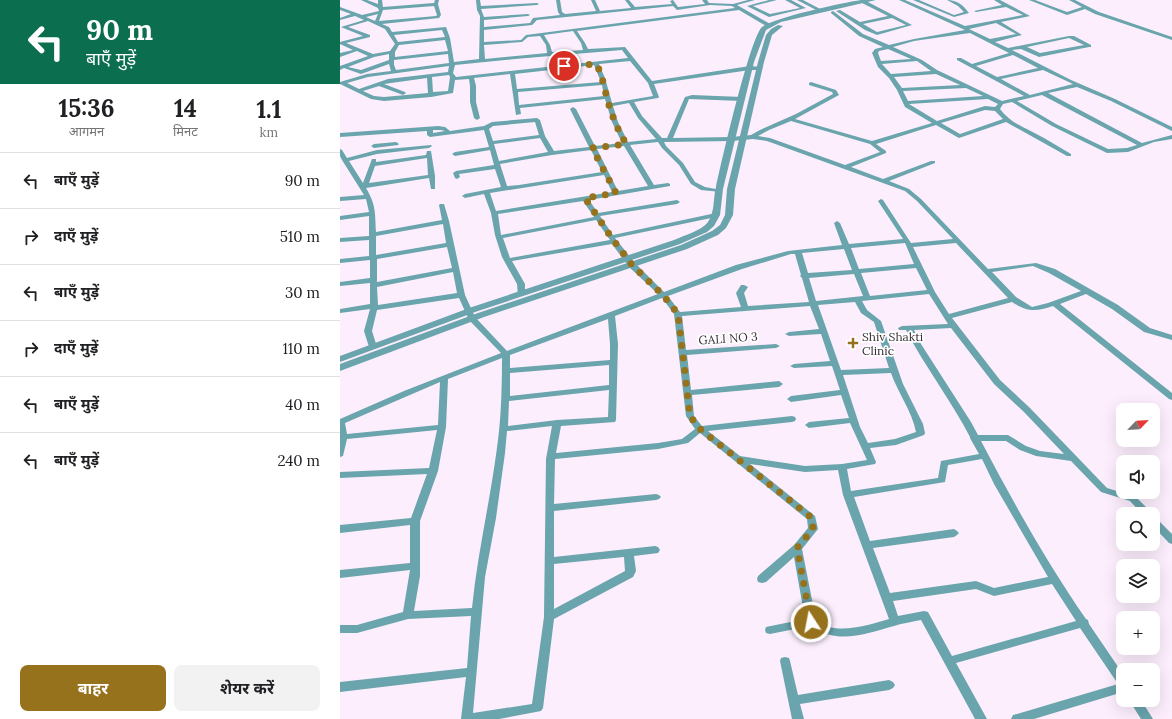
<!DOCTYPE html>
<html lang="hi">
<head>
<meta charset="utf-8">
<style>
	body { margin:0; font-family:Lora,"Noto Sans Devanagari",serif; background:#f2f2f2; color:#202124; height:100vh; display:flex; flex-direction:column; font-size:15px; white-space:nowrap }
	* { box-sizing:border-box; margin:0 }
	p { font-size:13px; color:#757577 }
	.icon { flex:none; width:22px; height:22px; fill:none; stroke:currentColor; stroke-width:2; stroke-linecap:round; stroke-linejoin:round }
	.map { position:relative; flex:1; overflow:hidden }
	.sheet { display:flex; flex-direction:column; background:#fff; width:340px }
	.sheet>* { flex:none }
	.top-card { background:#0b6e4f; color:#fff; overflow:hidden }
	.needle { width:26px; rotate:65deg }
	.fabs { position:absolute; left:776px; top:403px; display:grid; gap:8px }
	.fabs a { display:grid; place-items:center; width:44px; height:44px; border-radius:8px; background:#fff; box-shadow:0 4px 16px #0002; font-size:20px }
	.pin { position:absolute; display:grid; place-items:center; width:34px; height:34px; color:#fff; margin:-17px; border:2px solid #fff; border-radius:50%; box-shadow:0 1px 4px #0007 }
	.me { position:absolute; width:44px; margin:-22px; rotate:349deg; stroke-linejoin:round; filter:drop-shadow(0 0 3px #0008) }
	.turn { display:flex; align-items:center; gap:14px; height:84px; padding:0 20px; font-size:18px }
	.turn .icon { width:52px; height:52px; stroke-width:2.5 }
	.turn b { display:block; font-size:28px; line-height:34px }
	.eta { display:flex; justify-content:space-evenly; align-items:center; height:68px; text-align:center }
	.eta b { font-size:24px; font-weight:700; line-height:28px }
	.primary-button { display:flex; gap:8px; margin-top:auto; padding:8px 20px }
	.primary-button a { flex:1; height:46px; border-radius:8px; background:#97721c; color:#fff; font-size:16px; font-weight:700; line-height:46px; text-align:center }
	.primary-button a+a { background:#f2f2f2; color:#202124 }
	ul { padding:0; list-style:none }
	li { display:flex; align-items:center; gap:12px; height:56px; padding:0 20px; border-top:1px solid #e0e0e0 }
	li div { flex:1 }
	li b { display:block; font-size:15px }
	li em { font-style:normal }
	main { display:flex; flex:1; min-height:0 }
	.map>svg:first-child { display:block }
</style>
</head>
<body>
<main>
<section class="sheet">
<div class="top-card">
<div class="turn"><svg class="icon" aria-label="left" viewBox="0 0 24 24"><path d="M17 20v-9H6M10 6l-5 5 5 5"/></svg><div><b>90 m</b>बाएँ मुड़ें</div></div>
</div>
<div class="eta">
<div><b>15:36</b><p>आगमन</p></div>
<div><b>14</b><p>मिनट</p></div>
<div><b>1.1</b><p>km</p></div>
</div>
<ul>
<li><svg class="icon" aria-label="left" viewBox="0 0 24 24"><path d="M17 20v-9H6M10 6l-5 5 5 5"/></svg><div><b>बाएँ मुड़ें</b></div><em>90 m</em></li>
<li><svg class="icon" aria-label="right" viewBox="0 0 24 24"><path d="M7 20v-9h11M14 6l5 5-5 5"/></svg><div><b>दाएँ मुड़ें</b></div><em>510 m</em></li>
<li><svg class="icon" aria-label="left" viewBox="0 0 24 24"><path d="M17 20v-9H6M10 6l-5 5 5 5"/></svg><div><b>बाएँ मुड़ें</b></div><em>30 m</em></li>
<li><svg class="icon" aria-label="right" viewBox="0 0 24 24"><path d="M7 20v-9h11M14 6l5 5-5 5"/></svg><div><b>दाएँ मुड़ें</b></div><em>110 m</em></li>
<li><svg class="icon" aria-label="left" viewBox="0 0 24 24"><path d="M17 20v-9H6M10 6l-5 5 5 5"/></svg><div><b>बाएँ मुड़ें</b></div><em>40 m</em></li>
<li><svg class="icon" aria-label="left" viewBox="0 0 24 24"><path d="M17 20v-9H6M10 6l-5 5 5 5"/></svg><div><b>बाएँ मुड़ें</b></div><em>240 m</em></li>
</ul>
<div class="primary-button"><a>बाहर</a><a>शेयर करें</a></div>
</section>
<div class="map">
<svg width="832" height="719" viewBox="0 0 832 719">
	<rect width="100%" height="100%" fill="#fceefd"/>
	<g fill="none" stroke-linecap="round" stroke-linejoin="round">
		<path fill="#6aa4ac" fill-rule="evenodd" d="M21 0H27L38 4V0H42L43 7 94 3 95 0H99L98 4 101 15 99 18 42 24 49 27 52 32 106 27 110 38 114 62 139 59 140 16 137 10 136 0H140L141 6 197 3 199 4 197 5 141 9 144 17 188 14 190 15 188 16 144 20V27L190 23 193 18 220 15 218 12 216 0H220L222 12 225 14 256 11 251 0H255L260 11 291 8 285 0H289L295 7 332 4 330 1 333 0 338 7 365 4 362 0H367L369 3 393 4 408 0H415L397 5 432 25V27H428L399 10 237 31 245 43 248 49 285 47 312 81 410 66 422 67 423 68 420 70H410L314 84 319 97 318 98 294 102 302 116 322 138H327L345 97 352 95 402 97 405 99 402 101 349 99 333 138 392 137 411 135 420 130 456 114 493 94 492 92 469 85V83L471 82 496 90 499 95 455 119 532 141 592 123 565 107 557 90 549 78 538 67 532 53 535 49 543 47 519 36 491 13V12L493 11 523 34 549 45 574 39 625 30 559 0H565L625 26 683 15 666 7 636 12 634 11 662 5 654 0H660L690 16 661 22 682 35 655 42 668 48 729 36H734L751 45V47H749L699 57 681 49 672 50 731 80 775 99 832 127V131L771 101 737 87 708 93 802 143 832 135V139L814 142 788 152 767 153 712 126 672 102 663 104 660 109C671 124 688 129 704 138 713 143 722 149 731 154V156H727L666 122 619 138 596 125 536 144 546 151V153L511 167 543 179 591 161H595V163L549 181 569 189 581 199 648 269 696 263 715 269 778 305 810 328 832 335V340L804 332 772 309 746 294 720 304 832 393V400L829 399 713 306C695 312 688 312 672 302L612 318 660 380 690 408 767 488 796 497 813 514H802L790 501 761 492 731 461 696 456 680 450 666 441H641C673 502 707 563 746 619L748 620 749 624 783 674V692L694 719H671L673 715 677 714 778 684 740 628 616 663 647 719H635L581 620C572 622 563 623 554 626 524 634 499 645 470 626L430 634 426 633 425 630 426 627 465 619 454 557 426 582 422 583 418 582 417 579 418 576 454 545 468 528 467 519 360 433 348 443 318 449 215 459 214 504 316 494 319 495 321 497 319 499 316 500 214 511V557L315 546 318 547 320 550 318 553 294 556 296 571 293 577 214 619 203 708 201 711 159 719H121L126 677 0 692V682L127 668 131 616 68 619 17 633H0V625H17L63 612 70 570 0 578V570L70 563V525L0 533V525L71 518 87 474 0 478V472L89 468 97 430 7 439 3 456 0 457V419L64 391 161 353 129 320 119 298 37 310 32 331 37 347 33 349 29 347 24 331 30 309 0 313V309L30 304V283L0 286V282L30 278V260L0 263V259L29 256V240L0 242V238L29 236V216L0 220V216L29 212 26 199 0 201V197L24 195 2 160 0 156V149L2 150 7 158 37 150 91 145 92 146 89 148 37 154 9 161 23 183 32 159H36V162L86 155 87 151H91L95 176V189H91L89 178 26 188C36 205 35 212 36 232L102 220 99 205 100 204H104L109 221 125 295 135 317 167 351 318 294 289 267 272 244 172 261 185 284V294L181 296H178L177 284 162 257 155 235 151 213 144 194 125 198 122 196 125 194 161 187 155 169 119 174 120 177 117 179 115 178 113 173 116 171 154 165 150 150 115 156 112 154 115 152 149 147 144 130 90 137 87 135V131L0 137V133L98 126 105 127 110 131 144 126 152 122 197 118 200 120 205 136 214 151 249 147 230 109 233 107 236 109 255 146 282 143 272 122 265 99 180 108 181 114 176 115 170 74 134 78 136 86V102L140 118 137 120 134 118 130 102V86L129 79 115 80 113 93 91 97 44 101 31 99 0 84V82L27 74 51 71 49 64 21 74 4 68 0 70V66L28 56 17 51 0 57V53L13 50 0 44V42L23 36 1 27 24 20 15 16 0 20V18L11 14 0 10V7L22 15 39 11 38 8ZM370 5 392 6 395 8 186 35 181 40 144 42V30L192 25 197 20 333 6 337 10ZM94 6 97 15 96 16 39 21 43 10ZM38 14 35 21 26 17ZM28 21 45 29 55 44 50 51 33 54 6 43 30 37V35L8 27ZM656 23 676 34 650 39 629 29ZM102 30 105 37 58 42 54 35ZM233 31 241 43 243 50 212 52 210 45 204 35ZM630 33 669 53 632 64 621 58H617V60L684 96 662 101 597 70 582 60 553 47 574 41ZM200 36 206 45 207 53 145 59 144 45 182 42 188 37ZM729 38 744 45 700 53 687 47ZM105 40 108 51 55 57V52L59 45ZM548 49 571 59 541 61 538 53 539 51ZM282 50 288 58 116 77 113 73 115 65 175 59ZM49 54V60L21 70 8 67 34 57ZM108 54 109 63 56 70 54 65V60ZM673 55 698 68 657 77 636 66ZM290 61 308 83 313 96 272 103 265 78 259 64ZM577 61 591 71 551 74 542 64ZM254 65 261 82 177 89 175 74ZM109 66 108 72 48 79 19 89 7 83 28 77ZM703 70 733 84 690 95 661 79ZM596 74 620 85 562 88 554 77ZM109 75 110 77 108 91 93 92 92 77ZM87 78 88 93 44 97 34 96 23 91 39 86 63 95 66 93 65 92 44 84ZM262 85 264 96 179 105 178 92ZM626 88 643 96 568 101 563 91ZM702 95 797 145 787 148 768 149 716 124 677 101ZM648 99 658 104 655 107 645 106 597 121 569 104ZM289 103 298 118 316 139 288 142 278 122 273 106ZM645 110 655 111 663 119 620 134 601 123ZM451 121 530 144 540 152 505 165 430 138 418 136 429 130ZM195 122 199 135 153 141 149 129 153 126ZM93 130H101L105 131 93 133ZM200 138 208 152 159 161 154 144ZM413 139 427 141 565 191 577 201 613 239 571 243 543 200 541 199 538 201 563 239 509 244 500 223 497 221 494 223 502 245 448 251 396 265 324 292 295 263 275 238 376 217 378 216V214L376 213 273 235 260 216 337 204 340 202 337 200 258 213 249 200 330 186V184L328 183 314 185 290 145 318 142 322 148 339 165 351 184 361 190 381 192V190L365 187 355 182 343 163 326 146 324 142 392 141ZM284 146 308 186 278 191 257 149ZM251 150 262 172 179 185 167 186 160 164 212 155ZM87 158 88 175 29 183 35 166ZM264 175 272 192 156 211 150 193ZM243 201 254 217 161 235 158 214ZM256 220 270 240 170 258 163 238ZM103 224 106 243 36 255V236ZM565 243 574 264 519 269 511 248ZM616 243 668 298 609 314 595 292 573 247ZM107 247 112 268 37 282V259ZM504 249 512 270 468 273 462 253ZM451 254H455L461 275 460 276 462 278 469 302 408 306 404 293 408 287 404 285H401L396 293 401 307 340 312 328 296 402 269ZM693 266 709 273 741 291 708 303 692 307 676 297 652 272ZM576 268 587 290 530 296 521 273ZM113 272 117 293 38 305 37 287ZM514 274 523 296 476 301 469 278ZM589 294 608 324 562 326 558 328 559 330H566C585 367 611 400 630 437V438L639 454 601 461 598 478 511 491 507 469 535 464 536 462 530 448 556 445 584 435 585 433 583 424 563 384 541 321 527 310 522 301ZM322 298 334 314 346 416 355 429 342 439 318 443 216 453 221 426 275 422 276 420 278 344 275 316ZM515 302 521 313 534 322 549 368 501 370 478 305ZM470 306 479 329 449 332 445 334 449 336 481 334 490 361 454 364 450 366 454 368 492 366 500 390 451 396 447 399 451 402 501 395 509 418 469 422 465 425 469 428 510 423 527 460 502 464 465 466 400 456 368 431 452 422 455 421 456 419 455 417 452 416 362 426 354 416 352 395 439 387 443 384 439 381 351 390 347 355 436 348 440 346 436 344 346 350 342 316ZM268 319 270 344V360L170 368V355ZM611 328 654 384 684 412 724 454 700 451 686 446 668 435H638L631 422 581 344 574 330ZM162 358C162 391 161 423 156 455 149 506 137 557 132 608L74 611 80 576V521L98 471 106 427 108 379ZM269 365V385L170 396V373ZM551 373C558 393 572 411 576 432L555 439 528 443 520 427 503 375ZM100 382 98 425 7 434 5 423ZM269 390 268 417 217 420 168 426 169 401ZM212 426 206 459 204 617 192 704 133 713 145 577 156 518 165 453 167 431ZM642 459 654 484 708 577 654 588 636 581 550 593 533 548 614 537 617 535 619 533 617 531 614 529 530 541 514 497 605 482 608 465ZM410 464 465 472 498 470 503 495 549 619C532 624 504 633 487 626 483 625 479 622 476 620L462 549 478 529 475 516ZM284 557 285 571 214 609V564ZM712 584 736 621 612 656 588 612 584 611 558 616 553 601 636 589 654 596Z
			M429 0H437L413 6 430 14 460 8 445 0H451L466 8 429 17 407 6Z
			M457 0H463L484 11 480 12Z
			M573 0H579L614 15 624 12 618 6 607 0C617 0 623 5 629 13L614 17Z
			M689 0H695L727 12 742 7 729 0H735L759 12 832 37V40L755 14 745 9 727 15Z
			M522 1H526L572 25 537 35 525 30 496 11 500 10 520 22 548 16 522 3ZM552 18 566 25 537 32 523 24Z
			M56 142 59 144 58 145 34 148 31 146 34 144Z
			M813 517 816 518 832 534V544L829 543 813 526Z
			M445 657 449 658 450 661 458 695 549 680 553 682 555 685 553 688 549 690 460 704 464 719H452L440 661 441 658Z
			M789 700H801L813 719H801Z"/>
		<path fill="#6aa4ac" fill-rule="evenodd" d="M521 0H536L441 22 426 30 414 62 383 189 380 215 374 226 367 232 340 244 138 311 0 362V356L132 307 334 240C345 235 361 231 368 222 375 212 373 198 376 187 381 163 410 38 422 27 436 17 502 3 521 0Z
			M438 25 443 26 432 35 424 62 395 189 393 215 386 228 378 235 347 249 144 317 0 371V364L138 313 341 245 372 231 380 225 385 215 387 189 418 62 426 35 431 29Z"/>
	</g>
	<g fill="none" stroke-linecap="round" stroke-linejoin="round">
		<path stroke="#97721c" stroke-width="7" stroke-dasharray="0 12.6" d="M224 66 256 64 262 75 263 83 269 105 275 123 286 144 252 148 276 193 245 198 271 237 292 265 323 295 338 314 350 416 360 429 472 518 473 529 457 548 471 622"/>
	</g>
	<path fill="#97721c" stroke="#fff" stroke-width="1.5" d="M511 337h4v4h4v4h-4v4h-4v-4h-4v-4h4z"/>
	<g text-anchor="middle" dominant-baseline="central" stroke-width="3.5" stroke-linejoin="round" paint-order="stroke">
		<g font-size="12" fill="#362d37" stroke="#fff" text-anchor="start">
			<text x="522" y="336">Shiv Shakti<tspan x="522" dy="14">Clinic</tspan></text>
		</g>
		<g font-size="12" fill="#362d37" stroke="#fff">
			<text transform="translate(388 338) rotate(-4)">GALI NO 3</text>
		</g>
	</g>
</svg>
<div class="fabs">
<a><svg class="needle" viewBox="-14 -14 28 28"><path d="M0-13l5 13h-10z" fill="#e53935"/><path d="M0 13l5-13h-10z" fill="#757577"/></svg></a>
<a><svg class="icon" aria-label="sound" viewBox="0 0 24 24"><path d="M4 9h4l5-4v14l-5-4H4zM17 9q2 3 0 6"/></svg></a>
<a><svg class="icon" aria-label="search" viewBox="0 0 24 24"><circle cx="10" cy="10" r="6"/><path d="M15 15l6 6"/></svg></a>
<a><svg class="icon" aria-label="layers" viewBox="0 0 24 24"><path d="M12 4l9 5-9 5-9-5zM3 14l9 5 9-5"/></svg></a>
<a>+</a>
<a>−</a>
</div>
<div class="pin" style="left:224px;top:66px;background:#d93025"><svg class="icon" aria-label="arrive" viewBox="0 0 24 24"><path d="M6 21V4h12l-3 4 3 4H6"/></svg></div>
<svg class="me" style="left:471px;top:622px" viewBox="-20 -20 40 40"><circle r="17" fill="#97721c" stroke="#fff" stroke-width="3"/><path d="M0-11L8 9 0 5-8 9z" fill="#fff"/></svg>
</div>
</main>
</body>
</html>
